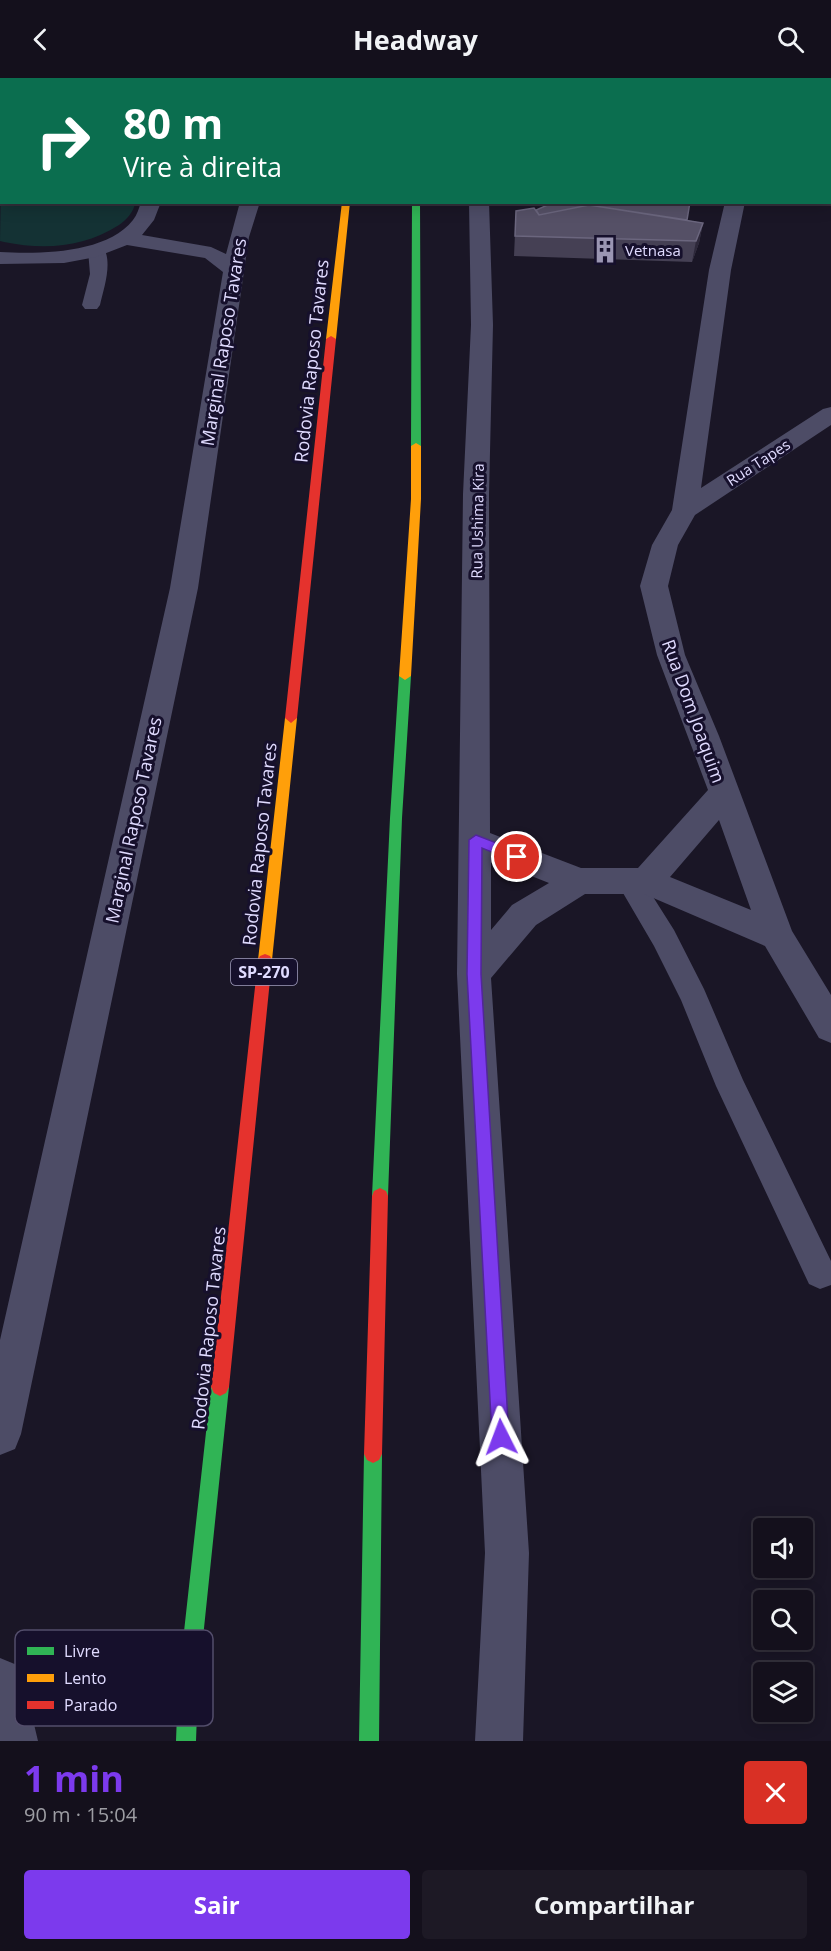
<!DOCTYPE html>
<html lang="pt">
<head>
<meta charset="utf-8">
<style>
	body { margin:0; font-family:"Open Sans",sans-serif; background:#1d1925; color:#f1f3f6; height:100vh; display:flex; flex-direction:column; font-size:22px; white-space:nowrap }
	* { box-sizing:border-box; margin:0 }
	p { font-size:20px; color:#9d9da3 }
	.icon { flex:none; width:33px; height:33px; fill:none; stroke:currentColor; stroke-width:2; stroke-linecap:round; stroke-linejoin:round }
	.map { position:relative; height:1663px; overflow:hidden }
	.side { display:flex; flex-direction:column; background:#14101c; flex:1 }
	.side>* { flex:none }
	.hud { position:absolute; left:0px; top:0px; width:831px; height:126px; box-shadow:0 3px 15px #0003,0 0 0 2px #33303b; background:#0b6e4f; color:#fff; overflow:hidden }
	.fabs { position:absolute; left:753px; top:1440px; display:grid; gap:12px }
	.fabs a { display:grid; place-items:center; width:60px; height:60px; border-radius:6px; background:#14101c; box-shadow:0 3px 15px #0003,0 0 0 2px #33303b; font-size:30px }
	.pin { position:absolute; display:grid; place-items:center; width:51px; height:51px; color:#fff; margin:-26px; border:3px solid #fff; border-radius:50%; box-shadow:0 2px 6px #0007 }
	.me { position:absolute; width:66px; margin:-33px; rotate:357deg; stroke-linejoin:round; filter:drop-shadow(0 0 4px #0008) }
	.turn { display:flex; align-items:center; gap:21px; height:126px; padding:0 24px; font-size:27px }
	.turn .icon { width:78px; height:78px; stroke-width:2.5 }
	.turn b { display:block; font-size:42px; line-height:51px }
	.round { display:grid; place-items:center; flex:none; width:63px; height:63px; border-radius:6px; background:#1d1925 }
	.overview { display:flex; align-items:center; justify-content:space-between; height:102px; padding:0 24px }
	h1 { font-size:36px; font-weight:700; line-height:45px; color:#7c3aed }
	.button { display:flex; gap:12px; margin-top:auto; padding:12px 24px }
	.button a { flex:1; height:69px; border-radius:6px; background:#7c3aed; color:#fff; font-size:24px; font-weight:700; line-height:69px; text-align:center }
	.button a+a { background:#1d1925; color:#f1f3f6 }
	header { display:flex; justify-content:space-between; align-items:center; height:78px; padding:0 24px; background:#14101c; font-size:27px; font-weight:700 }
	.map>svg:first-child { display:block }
</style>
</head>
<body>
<header><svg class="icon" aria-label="back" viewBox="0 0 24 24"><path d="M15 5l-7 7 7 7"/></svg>Headway<svg class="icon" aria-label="search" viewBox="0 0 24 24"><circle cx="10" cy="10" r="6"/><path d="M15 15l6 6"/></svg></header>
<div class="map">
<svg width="831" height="1663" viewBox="0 0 831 1663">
	<rect width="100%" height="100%" fill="#1a1626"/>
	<path fill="#143234" d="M1 102 2 124 135 125C134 134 126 142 119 147 83 170 44 172 4 164L0 163Z"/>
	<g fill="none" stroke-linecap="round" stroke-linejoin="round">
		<path fill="#4d4c66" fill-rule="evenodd" d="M97 167 103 168C113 185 104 209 100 227L97 231H85L82 227 90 196 88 172 91 168Z
			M629 792 638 795 674 852 704 911 743 1002 831 1183V1207L820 1211 809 1206 716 1008 681 922 654 868 616 803 620 795Z"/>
		<path fill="#4d4c66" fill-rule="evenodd" d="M310 0H329L309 2Z
			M468 0H486V2H468Z
			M761 0H779L760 2Z
			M0 84H2V96H0Z
			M141 124H161L154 142 142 157 211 169 226 176 240 124H260L249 159 198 510 21 1356 15 1371 0 1377V1262L170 510 223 194 205 180 127 167 96 179 64 185 0 186V174C40 176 106 176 133 142 137 137 139 130 141 124Z
			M469 124H489L493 247 489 416 490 755 581 790H638L708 712 657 577 640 508 652 467 672 432 709 192 725 124H745L731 192 701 410 823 331 831 329V347L695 437 678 467 668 508 685 577 719 658 792 853 831 917V965L819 960 765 868 644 816H585L536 847 491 900 529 1475 523 1663H475L485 1475 457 896 463 416 471 247ZM719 742 751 832 670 799ZM491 782 549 805 512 827 491 852Z
			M0 1580 17 1587 24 1604 38 1663H0Z"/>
		<path fill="#30b455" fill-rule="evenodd" d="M411 0H419V2H411Z
			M412 124H420L421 368 416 371 411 368Z
			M405 594 411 598 402 740 388 1118 386 1123 380 1126 374 1123 372 1118 390 740 399 598Z
			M220 1300 226 1303 229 1309 198 1608 196 1663H176L178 1608 211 1309 214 1303Z
			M373 1367 379 1370 382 1376 379 1663H359L364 1376 367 1370Z"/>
		<path fill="#ff9f0a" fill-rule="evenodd" d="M342 124H350L336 261 331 264 326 261Z
			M416 365 421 368V421L411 598 405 602 399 598 411 421V368Z
			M291 635 297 640 272 882 270 886 265 888 260 886 258 882 285 640Z"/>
		<path fill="#e5322d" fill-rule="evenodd" d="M356 0H364L356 2Z
			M331 258 336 261 297 640 291 645 285 640 326 261Z
			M265 876 270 878 272 882 229 1309 226 1315 220 1318 214 1315 211 1309 258 882 260 878Z
			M380 1110 386 1113 388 1118 382 1376 379 1382 373 1385 367 1382 364 1376 372 1118 374 1113Z"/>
	</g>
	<path fill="#454054" d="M0 0 2 2V49H0Z
		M550 126 687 142 703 145 699 165 692 184 514 178 516 133 536 132Z"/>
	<path fill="#2d283a" d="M153 0H224L225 2H147Z
		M703 145 699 165 692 184 696 163Z"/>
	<path fill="#555066" stroke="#6b667e" stroke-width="1.5" d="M0 0H153L147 2H2V26H0Z
		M551 124H690L687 142 589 127 539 137 536 132 550 126Z
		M589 127 703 145 696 163 515 158 516 133 534 130 539 137Z"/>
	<path fill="#7c3aed" stroke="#51269a" stroke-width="1.5" d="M476 757 522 775 524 779 517 784 482 770 481 896 509 1359 507 1365 501 1368 494 1365 492 1359 467 896 469 762Z"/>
	<defs>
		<g id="building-bare" transform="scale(2.07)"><path d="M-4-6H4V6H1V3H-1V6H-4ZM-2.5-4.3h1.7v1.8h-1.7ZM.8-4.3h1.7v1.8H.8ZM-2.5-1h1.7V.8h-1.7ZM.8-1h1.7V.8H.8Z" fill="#9b96b3" stroke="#16102c" stroke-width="2.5" paint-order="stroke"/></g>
	</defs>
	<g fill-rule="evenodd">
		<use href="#building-bare" x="605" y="172"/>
	</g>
	<g text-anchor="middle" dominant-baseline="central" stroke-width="6" stroke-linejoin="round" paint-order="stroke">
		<g font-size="15" fill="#e0dbff" stroke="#16102c" text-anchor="start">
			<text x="625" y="172">Vetnasa</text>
		</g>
		<g font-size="15" fill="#e0dbff" stroke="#16102c">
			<text transform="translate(758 384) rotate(-33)">Rua Tapes</text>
			<text transform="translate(477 443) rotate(-89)">Rua Ushima Kira</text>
		</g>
		<rect fill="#16102c" stroke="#a39ec0" stroke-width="1.5" x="231" y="881" width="66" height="26" rx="4.5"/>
		<g font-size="16" font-weight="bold" fill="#e0dbff">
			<text x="264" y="894">SP-270</text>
		</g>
		<g font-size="18" fill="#e0dbff" stroke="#16102c">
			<text transform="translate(223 264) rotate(-81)">Marginal Raposo Tavares</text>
			<text transform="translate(311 283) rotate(-84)">Rodovia Raposo Tavares</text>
			<text transform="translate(694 633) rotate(70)">Rua Dom Joaquim</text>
			<text transform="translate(133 742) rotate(-78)">Marginal Raposo Tavares</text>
			<text transform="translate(259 766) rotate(-84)">Rodovia Raposo Tavares</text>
			<text transform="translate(208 1250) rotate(-84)">Rodovia Raposo Tavares</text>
		</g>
	</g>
	<rect x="15" y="1552" width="198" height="96" rx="9" fill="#16102c" stroke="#534d6b" stroke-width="1.5"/>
	<rect x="27" y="1569" width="27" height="8" fill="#30b455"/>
	<rect x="27" y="1596" width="27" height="8" fill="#ff9f0a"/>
	<rect x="27" y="1623" width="27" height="8" fill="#e5322d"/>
	<g font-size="16" fill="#e0dbff">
		<text x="64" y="1579">Livre</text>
		<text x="64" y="1606">Lento</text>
		<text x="64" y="1633">Parado</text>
	</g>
</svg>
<div class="fabs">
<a><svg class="icon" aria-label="sound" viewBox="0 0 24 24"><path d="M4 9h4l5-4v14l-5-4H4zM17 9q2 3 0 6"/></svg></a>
<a><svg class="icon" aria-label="search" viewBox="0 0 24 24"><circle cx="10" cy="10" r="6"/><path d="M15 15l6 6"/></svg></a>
<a><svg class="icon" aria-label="layers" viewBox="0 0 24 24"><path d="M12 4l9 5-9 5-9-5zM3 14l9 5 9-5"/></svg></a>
</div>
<div class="pin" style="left:517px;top:779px;background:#d93025"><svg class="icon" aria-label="arrive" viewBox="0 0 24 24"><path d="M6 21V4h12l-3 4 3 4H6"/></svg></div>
<svg class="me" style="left:501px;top:1359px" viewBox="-20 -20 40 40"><path d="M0-17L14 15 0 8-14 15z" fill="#7c3aed" stroke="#fff" stroke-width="4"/></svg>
<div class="hud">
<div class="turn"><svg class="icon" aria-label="right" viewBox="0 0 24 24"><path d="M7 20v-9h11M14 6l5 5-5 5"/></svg><div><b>80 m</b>Vire à direita</div></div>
</div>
</div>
<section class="side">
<div class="overview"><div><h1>1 min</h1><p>90 m · 15:04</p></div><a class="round" style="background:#d93025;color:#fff"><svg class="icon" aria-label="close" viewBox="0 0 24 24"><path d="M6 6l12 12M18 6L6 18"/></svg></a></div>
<div class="button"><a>Sair</a><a>Compartilhar</a></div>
</section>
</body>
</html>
